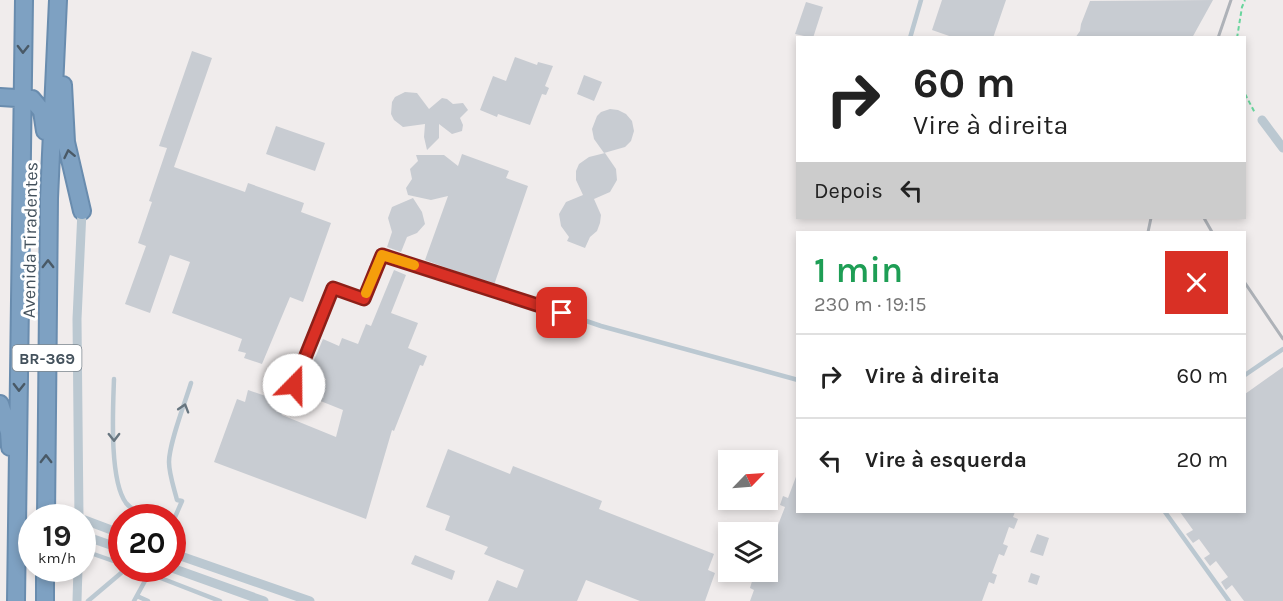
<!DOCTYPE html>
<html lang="pt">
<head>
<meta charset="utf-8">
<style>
	body { margin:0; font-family:Karla,sans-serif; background:#f6f6f6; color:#222; height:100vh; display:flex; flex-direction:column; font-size:22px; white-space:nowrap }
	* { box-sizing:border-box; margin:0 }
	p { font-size:20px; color:#767676 }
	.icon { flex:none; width:33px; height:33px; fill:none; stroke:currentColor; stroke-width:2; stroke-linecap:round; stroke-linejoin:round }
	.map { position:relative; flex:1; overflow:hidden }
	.panel { position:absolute; left:796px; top:231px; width:450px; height:282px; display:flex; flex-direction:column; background:#fff; border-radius:0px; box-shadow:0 3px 9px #0003 }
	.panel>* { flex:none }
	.guide { position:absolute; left:796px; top:36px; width:450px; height:183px; border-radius:0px; box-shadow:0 3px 9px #0003; background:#fff; color:#222; overflow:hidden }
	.needle { width:39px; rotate:65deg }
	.fabs { position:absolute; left:718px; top:450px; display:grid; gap:12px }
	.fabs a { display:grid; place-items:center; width:60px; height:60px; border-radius:0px; background:#fff; box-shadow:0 3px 9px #0003; font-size:30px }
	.speed { position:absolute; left:18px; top:504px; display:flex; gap:12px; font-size:30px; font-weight:700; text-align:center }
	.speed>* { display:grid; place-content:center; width:78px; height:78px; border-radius:50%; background:#fff; box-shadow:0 3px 9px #0003; line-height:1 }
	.speed small { font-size:15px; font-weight:400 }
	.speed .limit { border:9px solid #d22; background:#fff; color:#111 }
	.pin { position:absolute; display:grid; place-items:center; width:51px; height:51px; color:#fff; margin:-26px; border-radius:12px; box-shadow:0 3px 9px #0006 }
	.me { position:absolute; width:66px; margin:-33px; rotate:22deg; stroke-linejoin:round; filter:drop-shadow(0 0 4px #0008) }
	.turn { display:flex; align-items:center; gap:21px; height:126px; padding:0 18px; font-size:27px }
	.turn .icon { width:78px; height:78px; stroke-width:2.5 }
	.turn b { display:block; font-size:42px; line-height:51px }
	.then { display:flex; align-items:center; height:57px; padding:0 18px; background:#0003; gap:12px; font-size:22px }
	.round { display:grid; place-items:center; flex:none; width:63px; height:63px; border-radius:0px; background:#f6f6f6 }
	.headline { display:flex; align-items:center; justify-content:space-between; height:102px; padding:0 18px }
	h1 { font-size:36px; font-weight:600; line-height:45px; color:#1e9e55 }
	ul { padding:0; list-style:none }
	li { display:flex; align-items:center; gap:18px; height:84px; padding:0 18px; border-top:2px solid #e0e0e0 }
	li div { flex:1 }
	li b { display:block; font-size:22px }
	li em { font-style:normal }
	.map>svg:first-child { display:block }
</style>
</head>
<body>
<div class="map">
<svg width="1283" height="601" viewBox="0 0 1283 601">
	<rect width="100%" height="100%" fill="#f0ecec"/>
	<path fill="#c8ccd2" d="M942 0H1006L993 38H955L932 30Z
		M1213 0 1192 38H1075L1080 31 1081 24 1090 1Z
		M806 2 823 7 813 38 795 34Z
		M192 51 212 58 174 167 245 192 248 183 304 203 301 212 331 223 303 302 290 297 262 364 244 358 246 353 238 351 242 339 172 313 190 262 170 255 150 313 125 304 146 246 138 243 152 202 149 201 167 148 159 146Z
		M515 57 537 65 538 62 553 66 545 86 549 88 546 95 542 94 530 125 498 114 497 117 480 110 493 76 506 81Z
		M584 75 602 82 594 101 577 94Z
		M405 92 417 93 429 109 442 98 447 99 453 104 463 103 468 110 460 118 463 125 462 131 452 134 439 124V138L427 150 424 137 425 124 403 127 394 120 391 114 392 102 395 97Z
		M610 109 618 110 626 114 632 121 634 131 631 141 625 147 604 153 594 139 592 129 597 116 601 112Z
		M276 126 325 143 315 171 266 154Z
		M605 153 616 169 617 180 610 192 594 199 601 215 600 223 597 231 590 237 585 248 567 241 569 237 561 226 559 214 566 202 583 195 576 180V171L579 164 589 157Z
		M462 154 509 171 506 178 528 186 494 285 425 260 448 196 431 200 408 195 406 188 412 179 410 169 418 161 416 155H444L458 166Z
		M413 198 422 212 425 224 417 233 407 237 401 252 387 247 392 232 388 218 392 207Z
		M394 270 406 275 391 313 418 323 408 348 427 356 423 366 420 365 394 431 392 430 366 519 214 462 237 399 245 402 248 390 286 403 282 415 336 437 343 410 318 400 326 379 309 372 323 339 339 346 342 338 358 344 366 324 371 326Z
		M1283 367V601H1244L1232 585 1226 590 1221 582 1228 577 1216 561 1210 566 1204 558 1210 554 1199 539 1193 543 1186 534 1193 530 1180 512H1245V394Z
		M448 449 510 474 513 466 602 501 599 509 714 554 708 570 715 573 705 601H640L586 580 577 601H488L497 580 517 588 524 570 484 554 488 547 445 530 450 516 426 507Z
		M797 474 798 512H1015L1013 517 1018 519 1014 529 1009 527 1003 544 1008 546 1004 556 999 554 992 573 997 575 994 584 989 582 982 601H750L754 590 750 588 753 578 758 580 761 572H768V553L775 534 770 533 774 523 778 525 785 507 780 505 783 496 788 498Z
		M1037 534 1049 538 1043 556 1030 552Z
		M415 555 455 571 452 580 411 564Z
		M1031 573 1040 576 1037 585 1028 582Z"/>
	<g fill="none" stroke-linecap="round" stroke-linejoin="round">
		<g stroke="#698cae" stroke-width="20">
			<path id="highway" d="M63 85 66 142 82 211
				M0 97 32 99 42 111 45 131
				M0 404 9 432 10 447
				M46 518 49 198 58 0
				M16 601 24 0
				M45 601V568"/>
		</g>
		<path stroke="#69d59d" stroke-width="2" stroke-dasharray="4.5 3" stroke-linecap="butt" d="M1237 38 1242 7 1245 0
			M1245 94 1255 113"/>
		<path stroke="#bbc8d1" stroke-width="4.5" d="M910 38 921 0
			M1245 375 1283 349
			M114 379C113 408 109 480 126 503 133 512 145 514 155 518
			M294 385 333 288 364 299 382 255 504 293 601 326 798 380
			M1165 512 1229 601
			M172 524 182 501 177 500C174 488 169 474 169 462 169 443 185 403 191 383
			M82 550 122 564
			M135 568 220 601
			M137 596 148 601
			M88 601 127 568
			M134 601 152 568"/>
		<path stroke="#bbc8d1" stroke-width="9" d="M1262 120 1283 148
			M79 518 77 319 82 211
			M82 519 122 534
			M82 535 122 549
			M172 553 310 601
			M172 568 264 601
			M77 601 78 568"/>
		<use href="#highway" stroke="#7ea1c2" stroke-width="16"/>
		<path stroke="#aeb2b8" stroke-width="3" d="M1218 38 1231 0
			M1204 218 1212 232
			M1148 232 1151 218
			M1245 283 1283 339"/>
	</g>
	<defs><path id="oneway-chevron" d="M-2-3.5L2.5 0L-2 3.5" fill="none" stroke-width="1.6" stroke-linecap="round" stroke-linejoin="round" transform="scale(1.5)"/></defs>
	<g stroke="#495966">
		<use href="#oneway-chevron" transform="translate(23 49) rotate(91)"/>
		<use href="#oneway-chevron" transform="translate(69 154) rotate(-102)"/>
		<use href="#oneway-chevron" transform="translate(48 264) rotate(-90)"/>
		<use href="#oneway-chevron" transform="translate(19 387) rotate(91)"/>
		<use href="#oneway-chevron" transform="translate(46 459) rotate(-90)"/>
	</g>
	<g stroke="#67757f">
		<use href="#oneway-chevron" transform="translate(184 408) rotate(-73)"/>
		<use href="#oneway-chevron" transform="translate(114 437) rotate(89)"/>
	</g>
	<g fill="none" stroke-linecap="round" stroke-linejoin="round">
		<g stroke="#8d1f18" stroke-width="15">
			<path id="route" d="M294 385 333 288 364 299 382 255 562 313"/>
		</g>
		<use href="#route" stroke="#d93025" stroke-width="10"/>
		<path stroke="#f59e0b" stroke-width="10" d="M366 293 382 255 414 265"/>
	</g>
	<g text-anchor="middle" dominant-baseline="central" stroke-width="6" stroke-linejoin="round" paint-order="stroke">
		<rect fill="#fff" stroke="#7b858d" stroke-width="1.5" x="12.5" y="345" width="69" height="26" rx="4.5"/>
		<g font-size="16" font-weight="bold" fill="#43515c">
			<text x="47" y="358">BR-369</text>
		</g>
		<g font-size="18" fill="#43515c" stroke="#fff">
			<text transform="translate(30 240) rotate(-89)">Avenida Tiradentes</text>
		</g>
	</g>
</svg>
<div class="fabs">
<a><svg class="needle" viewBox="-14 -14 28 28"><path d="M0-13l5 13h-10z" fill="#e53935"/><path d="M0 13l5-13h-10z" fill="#767676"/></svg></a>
<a><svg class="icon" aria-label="layers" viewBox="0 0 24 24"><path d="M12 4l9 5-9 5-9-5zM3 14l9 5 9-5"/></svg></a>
</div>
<div class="speed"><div>19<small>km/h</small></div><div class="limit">20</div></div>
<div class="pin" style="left:562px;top:313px;background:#d93025"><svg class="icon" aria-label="arrive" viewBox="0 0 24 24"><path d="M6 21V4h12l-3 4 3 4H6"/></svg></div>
<svg class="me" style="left:294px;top:385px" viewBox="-20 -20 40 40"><circle r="19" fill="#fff"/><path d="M0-13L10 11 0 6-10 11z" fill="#d93025"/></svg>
<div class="guide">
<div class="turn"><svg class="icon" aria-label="right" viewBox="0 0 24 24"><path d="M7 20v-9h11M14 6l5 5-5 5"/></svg><div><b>60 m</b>Vire à direita</div></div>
<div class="then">Depois<svg class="icon" aria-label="left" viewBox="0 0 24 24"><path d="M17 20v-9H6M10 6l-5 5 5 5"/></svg></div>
</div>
<section class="panel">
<div class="headline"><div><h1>1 min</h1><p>230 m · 19:15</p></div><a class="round" style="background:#d93025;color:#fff"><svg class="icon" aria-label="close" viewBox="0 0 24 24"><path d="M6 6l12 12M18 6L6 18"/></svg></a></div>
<ul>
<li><svg class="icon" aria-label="right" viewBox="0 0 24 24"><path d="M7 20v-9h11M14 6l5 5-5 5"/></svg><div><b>Vire à direita</b></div><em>60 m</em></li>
<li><svg class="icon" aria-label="left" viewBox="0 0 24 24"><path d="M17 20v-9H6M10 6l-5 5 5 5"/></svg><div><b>Vire à esquerda</b></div><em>20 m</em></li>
</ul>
</section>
</div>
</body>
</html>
